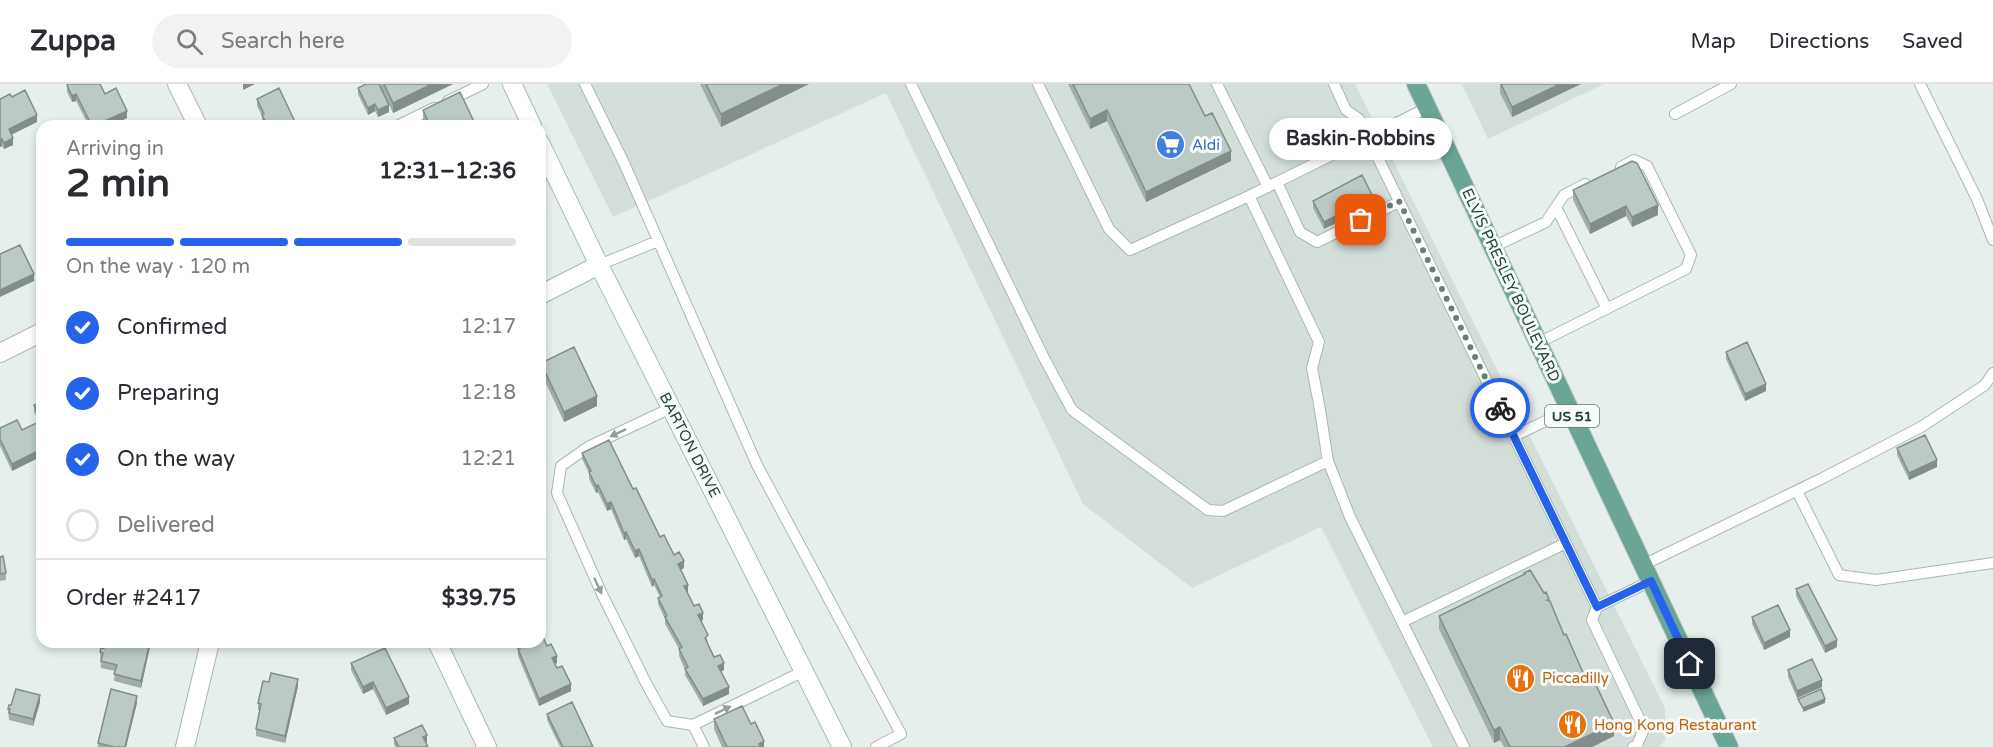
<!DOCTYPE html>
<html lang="en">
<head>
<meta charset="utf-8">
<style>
  :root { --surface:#fff; --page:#f2f2f3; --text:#2b2b33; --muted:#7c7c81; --line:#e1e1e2; --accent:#2563eb }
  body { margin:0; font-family:"Varela Round",sans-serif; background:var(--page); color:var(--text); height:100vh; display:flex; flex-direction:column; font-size:22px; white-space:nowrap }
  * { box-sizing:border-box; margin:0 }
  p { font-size:20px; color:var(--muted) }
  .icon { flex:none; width:33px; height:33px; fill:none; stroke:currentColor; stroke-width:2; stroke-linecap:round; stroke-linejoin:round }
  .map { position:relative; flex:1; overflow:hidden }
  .sheet { position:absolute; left:36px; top:36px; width:510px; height:528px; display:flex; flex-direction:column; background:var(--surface); border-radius:18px; box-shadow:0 3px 9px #0003 }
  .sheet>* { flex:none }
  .pin { position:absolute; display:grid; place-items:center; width:51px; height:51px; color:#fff; margin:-26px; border-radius:12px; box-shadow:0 3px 9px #0006 }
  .courier { position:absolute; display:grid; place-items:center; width:60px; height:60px; margin:-30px; border:4px solid #2563eb; border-radius:50%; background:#fff; color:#222; box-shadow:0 2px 8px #0007 }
  .bubble { position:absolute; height:42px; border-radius:21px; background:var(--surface); box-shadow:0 3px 9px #0003; font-size:20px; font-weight:800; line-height:42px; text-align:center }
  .overview em { font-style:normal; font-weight:800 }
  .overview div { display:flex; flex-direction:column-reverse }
  .overview { display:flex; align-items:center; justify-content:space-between; height:102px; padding:0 30px }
  h1 { font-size:39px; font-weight:800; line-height:45px }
  .bar { display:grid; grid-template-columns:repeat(4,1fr); gap:9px 6px; align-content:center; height:72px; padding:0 30px }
  .bar i { height:8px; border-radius:4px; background:var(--line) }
  .bar .active { background:var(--accent) }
  .bar p { grid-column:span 4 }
  .line { display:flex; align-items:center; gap:15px; padding:0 30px; border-top:2px solid var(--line) }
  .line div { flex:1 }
  ol { padding:0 30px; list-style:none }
  li { display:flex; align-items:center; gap:18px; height:66px }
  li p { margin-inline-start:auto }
  li .icon { padding:6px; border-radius:50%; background:var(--accent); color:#fff; stroke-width:4 }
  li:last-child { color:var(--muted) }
  li i { width:33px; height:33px; border:3px solid var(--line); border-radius:50% }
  header { display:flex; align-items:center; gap:36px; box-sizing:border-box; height:84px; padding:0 30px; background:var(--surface); border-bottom:2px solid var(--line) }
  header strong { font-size:28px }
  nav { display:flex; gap:33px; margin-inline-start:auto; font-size:21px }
  .search { width:420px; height:54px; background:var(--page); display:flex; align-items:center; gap:15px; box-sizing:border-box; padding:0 21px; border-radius:33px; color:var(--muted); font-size:22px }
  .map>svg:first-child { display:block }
  .built { fill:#d4dfda }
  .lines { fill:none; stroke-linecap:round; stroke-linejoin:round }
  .lane-casing { stroke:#a8b8b2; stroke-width:12 }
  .street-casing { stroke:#a8b8b2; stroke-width:20 }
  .primary-casing { stroke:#c2cac8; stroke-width:20 }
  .lane { stroke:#fff; stroke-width:10 }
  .street { stroke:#fff; stroke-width:18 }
  .primary { stroke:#6aa596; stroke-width:18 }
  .wall { fill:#a1aea9 }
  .shaded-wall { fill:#838d89 }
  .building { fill:#bbcac4; stroke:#838d89; stroke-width:1.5 }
  .oneway { fill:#92a09c }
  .done { stroke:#687f78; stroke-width:6; stroke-dasharray:0 10.8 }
  .route { stroke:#2563eb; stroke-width:8 }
  .labels { text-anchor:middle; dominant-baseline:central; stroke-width:6; stroke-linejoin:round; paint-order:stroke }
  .shield { fill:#f7fbf9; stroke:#637a73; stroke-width:1.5 }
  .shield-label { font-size:14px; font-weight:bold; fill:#24423a }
  .shop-label { font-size:15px; fill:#366cbe; stroke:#f7fbf9; text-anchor:start }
  .street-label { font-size:15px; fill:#24423a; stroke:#f7fbf9 }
  .food-label { font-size:15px; fill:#c56008; stroke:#f7fbf9; text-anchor:start }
</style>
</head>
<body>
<header>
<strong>Zuppa</strong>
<div class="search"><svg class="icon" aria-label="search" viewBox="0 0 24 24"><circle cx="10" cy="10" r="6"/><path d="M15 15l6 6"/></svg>Search here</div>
<nav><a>Map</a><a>Directions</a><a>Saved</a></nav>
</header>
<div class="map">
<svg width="1993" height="663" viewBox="0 0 1993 663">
  <rect width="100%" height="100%" fill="#e6efeb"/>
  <path class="built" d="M 547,0 L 1355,0 L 1665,624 L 1665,656 L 1660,663 L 1433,663 L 1321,443 L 1192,504 L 1083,420 L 886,9 L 613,133 Z
    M 1462,0 L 1604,0 L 1488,55 Z"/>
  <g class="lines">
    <defs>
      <path id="lane" d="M 585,0 L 624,79 L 757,381 L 901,650 L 876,663
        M 911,0 L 1043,272 L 1072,326 L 1208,426 L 1223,427 L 1328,377
        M 1038,0 L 1109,145 L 1130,166 L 1249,112
        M 1217,0 L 1268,103
        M 1334,0 L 1346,26 L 1359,35 L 1597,523
        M 1920,0 L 1977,115 L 1993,156
        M 448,17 L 483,0
        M 1427,24 L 1249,112 L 1319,258 L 1312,284 L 1319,320 L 1328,377 L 1350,433 L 1464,663
        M 1675,30 L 1731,0
        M 397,42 L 434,24
        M 1277,98 L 1300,148 L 1317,158 L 1399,118
        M 1556,123 L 1607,225
        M 1493,163 L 1546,138 L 1564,111 L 1585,100
        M 599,181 L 658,157
        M 1538,259 L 1686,185 L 1691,171 L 1647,82 L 1634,76 L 1621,83
        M 671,324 L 588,363 L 561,382 L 557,409 L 602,510 L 646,599 L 667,637 L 693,641
        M 1514,352 L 1569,326
        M 1797,407 L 1839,491 L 1876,496 L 1993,479
        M 1643,481 L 1821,395 L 1921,343 L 1985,301 L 1993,289
        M 1402,538 L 1566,459
        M 704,663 L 693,641 L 804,587
        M 1633,663 L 1637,661 L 1644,645 L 1592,536 L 1597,523 L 1651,497"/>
      <path id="street" d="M 177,0 L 198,42
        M 512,0 L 532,42
        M 540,59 L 599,181 L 842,663
        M 540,211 L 599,181
        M 0,269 L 42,248
        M 437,558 L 487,663
        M 185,663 L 210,558"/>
      <path id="primary" d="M 1416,0 L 1729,663"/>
    </defs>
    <use href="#lane" class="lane-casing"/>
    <use href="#street" class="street-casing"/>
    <use href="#primary" class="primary-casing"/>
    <use href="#lane" class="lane"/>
    <use href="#street" class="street"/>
    <use href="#primary" class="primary"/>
  </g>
  <path class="wall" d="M 379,0 L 453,0 L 393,29 Z
    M 700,0 L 809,0 L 721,43 Z
    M 1068,0 L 1189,0 L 1205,32 L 1231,77 L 1146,118 L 1107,37 L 1090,45 Z
    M 1500,0 L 1581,0 L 1512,33 L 1500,9 Z
    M 67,1 L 105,10 L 127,34 L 110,42 L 89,42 L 76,17 L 72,18 L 67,8 Z
    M 358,4 L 389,28 L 378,33 L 375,27 L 368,31 L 358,10 Z
    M 12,13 L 37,38 L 11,50 L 13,61 L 4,65 L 2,62 L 0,63 L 0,15 Z
    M 257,15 L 297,42 L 264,42 L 262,38 L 262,32 L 257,22 Z
    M 423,26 L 476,42 L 424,42 L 423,39 Z
    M 1573,106 L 1658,131 L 1632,143 L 1626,132 L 1590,150 L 1573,116 Z
    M 1313,117 L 1373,120 L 1324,145 L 1313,124 Z
    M 42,157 L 42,174 L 38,166 L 38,159 Z
    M 1726,268 L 1766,307 L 1745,317 L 1726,275 Z
    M 541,279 L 597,322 L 564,338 L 541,289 Z
    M 42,317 L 42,372 L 12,387 L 0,362 L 0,344 L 22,346 L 39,338 L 34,328 L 34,321 Z
    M 1897,364 L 1937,383 L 1909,396 L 1897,371 Z
    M 582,369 L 633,405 L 660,453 L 684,484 L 681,486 L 688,508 L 687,508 L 694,522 L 703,536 L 701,537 L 708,558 L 707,559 L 714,573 L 724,586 L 721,588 L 729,610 L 703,622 L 685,591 L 685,586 L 679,572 L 679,565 L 665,540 L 665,535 L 658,520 L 658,514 L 660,513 L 654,501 L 652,503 L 639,472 L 635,474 L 626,455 L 624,456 L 611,425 L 607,427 L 598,408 L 596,409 L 589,395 L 589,389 L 582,375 Z
    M 0,473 L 6,489 L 6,496 L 0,497 Z
    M 1524,489 L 1549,516 L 1564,551 L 1614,652 L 1592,663 L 1504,663 L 1500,656 L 1494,659 L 1439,545 L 1439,532 L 1524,491 Z
    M 1796,505 L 1837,563 L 1825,569 L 1796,512 Z
    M 1752,533 L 1790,553 L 1764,566 L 1752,540 Z
    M 124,558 L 151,558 L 141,604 L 114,597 L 115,587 L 101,584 L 100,568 L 104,564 L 123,561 Z
    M 547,562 L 557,579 L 555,580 L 571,607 L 539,622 L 518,572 L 518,565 Z
    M 351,579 L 409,620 L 386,631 L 373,605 L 363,610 L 351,586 Z
    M 1788,586 L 1822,603 L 1797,614 L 1788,593 Z
    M 269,598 L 298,602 L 285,659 L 256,652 L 256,645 L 260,626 L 258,626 L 258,619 Z
    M 40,618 L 33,642 L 9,636 L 8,625 L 11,621 Z
    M 137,619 L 126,663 L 98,663 L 98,659 Z
    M 547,630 L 593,663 L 560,663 L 547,636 Z
    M 714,635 L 751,640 L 764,663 L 722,663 L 714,645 Z
    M 394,654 L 427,658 L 426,659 L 428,663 L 396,663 L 394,661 Z"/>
  <path class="shaded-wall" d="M 243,0 L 255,0 L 243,6 Z
    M 432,0 L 453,0 L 393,29 L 393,19 Z
    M 783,0 L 809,0 L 721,43 L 721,30 Z
    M 1560,0 L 1581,0 L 1512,33 L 1512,23 Z
    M 76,10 L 76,17 L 72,18 L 72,12 Z
    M 375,20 L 375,27 L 368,31 L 368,24 Z
    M 389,21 L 389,28 L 378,33 L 378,26 Z
    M 1107,26 L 1107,37 L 1090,45 L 1090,35 Z
    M 127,27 L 127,34 L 110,42 L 94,42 Z
    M 37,31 L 37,38 L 9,52 L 9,45 Z
    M 13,54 L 13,61 L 4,65 L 4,59 Z
    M 2,55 L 2,62 L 0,63 L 0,56 Z
    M 1231,67 L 1231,77 L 1146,118 L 1146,108 Z
    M 1373,113 L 1373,120 L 1324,145 L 1324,138 Z
    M 1658,121 L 1658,131 L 1632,143 L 1632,133 Z
    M 1626,122 L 1626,132 L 1590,150 L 1590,140 Z
    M 34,190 L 34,197 L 0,213 L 0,206 Z
    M 1766,300 L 1766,307 L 1745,317 L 1745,310 Z
    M 597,312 L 597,322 L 564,338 L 564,328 Z
    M 42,365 L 42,372 L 12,387 L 12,380 Z
    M 1937,376 L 1937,383 L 1909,396 L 1909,389 Z
    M 598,401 L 598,408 L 596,409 L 596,402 Z
    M 611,418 L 611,425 L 607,427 L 607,420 Z
    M 626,448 L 626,455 L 624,456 L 624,449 Z
    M 639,465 L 639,472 L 635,474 L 635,467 Z
    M 684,477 L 684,484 L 678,487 L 678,480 Z
    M 654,495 L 654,501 L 652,503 L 652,496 Z
    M 688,501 L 688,508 L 684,509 L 684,502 Z
    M 703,529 L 703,536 L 698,538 L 698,531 Z
    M 540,530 L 542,530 L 542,536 L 540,537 Z
    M 1790,546 L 1790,553 L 1764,566 L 1764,559 Z
    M 1837,556 L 1837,563 L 1825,569 L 1825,562 Z
    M 150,558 L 151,558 L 141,604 L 141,597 Z
    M 557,572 L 557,579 L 552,581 L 552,574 Z
    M 724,579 L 724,586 L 718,589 L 718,582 Z
    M 298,595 L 298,602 L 285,659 L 285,652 Z
    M 1822,596 L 1822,603 L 1797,614 L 1797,607 Z
    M 373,598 L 373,605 L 363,610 L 363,603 Z
    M 571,600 L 571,607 L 539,622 L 539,615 Z
    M 729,603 L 729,610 L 703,622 L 703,615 Z
    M 40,611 L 40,618 L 33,642 L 33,635 Z
    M 137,612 L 137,619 L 126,663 L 125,663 Z
    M 409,613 L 409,620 L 386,631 L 386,624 Z
    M 1825,615 L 1825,619 L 1803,628 L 1803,624 Z
    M 1614,639 L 1614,652 L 1592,663 L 1565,663 Z
    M 1500,643 L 1500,656 L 1494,659 L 1494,646 Z
    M 427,651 L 427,658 L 423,660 L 423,653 Z
    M 764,657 L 764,663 L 759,663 L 759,660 Z"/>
  <path class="building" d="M 69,0 L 100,0 L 105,10 L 116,4 L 127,27 L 94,42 L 92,42 L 76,10 L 72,12 L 67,1 Z
    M 366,0 L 379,0 L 389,21 L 378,26 L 375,20 L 368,24 L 358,4 Z
    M 384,0 L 432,0 L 393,19 Z
    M 706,0 L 783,0 L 721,30 Z
    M 1073,0 L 1189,0 L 1205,32 L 1212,29 L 1231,67 L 1146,108 L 1107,26 L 1090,35 Z
    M 1501,0 L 1560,0 L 1512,23 Z
    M 279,4 L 297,42 L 268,42 L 262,31 L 264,30 L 257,15 Z
    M 25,6 L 37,31 L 9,45 L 13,54 L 4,59 L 2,55 L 0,56 L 0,15 L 10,10 L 12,13 Z
    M 460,8 L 476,42 L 430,42 L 423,26 Z
    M 1632,77 L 1637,79 L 1658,121 L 1632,133 L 1626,122 L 1590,140 L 1573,106 Z
    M 1362,91 L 1373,113 L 1324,138 L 1313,117 Z
    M 42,157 L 42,167 L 38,159 Z
    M 20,161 L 34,190 L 0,206 L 0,170 Z
    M 1747,258 L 1766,300 L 1745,310 L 1726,268 Z
    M 574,263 L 597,312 L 564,328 L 541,279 Z
    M 42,317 L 42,365 L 12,380 L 0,355 L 0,344 L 17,336 L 22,346 L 41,337 L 34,321 Z
    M 1925,351 L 1937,376 L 1909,389 L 1897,364 Z
    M 609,356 L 633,405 L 636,404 L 660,453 L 664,451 L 674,471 L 679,468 L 684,477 L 678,480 L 688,501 L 684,502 L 694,522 L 699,520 L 703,529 L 698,531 L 708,551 L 705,554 L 714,573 L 720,571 L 724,579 L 718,582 L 729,603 L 703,615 L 685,585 L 688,583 L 679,565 L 682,563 L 665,533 L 667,532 L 658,514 L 662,512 L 654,495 L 652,496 L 639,465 L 635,467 L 626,448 L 624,449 L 611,418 L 607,420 L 598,401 L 596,402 L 589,388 L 591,387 L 582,369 Z
    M 3,472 L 6,489 L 0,490 L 0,473 Z
    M 1530,486 L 1544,509 L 1546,508 L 1549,515 L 1547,516 L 1550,517 L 1564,551 L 1566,550 L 1588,600 L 1594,597 L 1614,639 L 1565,663 L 1510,663 L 1500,643 L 1494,646 L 1439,532 L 1525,490 L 1524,489 Z
    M 1808,500 L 1837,556 L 1825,562 L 1796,505 Z
    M 1778,521 L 1790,546 L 1764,559 L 1752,533 Z
    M 543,553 L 547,562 L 551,560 L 557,572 L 552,574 L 557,584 L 562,582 L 571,600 L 539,615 L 518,565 L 532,558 L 540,558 L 540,554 Z
    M 106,558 L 110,558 L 123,561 L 124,558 L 150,558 L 141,597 L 114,590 L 117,581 L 101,577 L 103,569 L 100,568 L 101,563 L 104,564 Z
    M 385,564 L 409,613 L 386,624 L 373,598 L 363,603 L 351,579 Z
    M 1812,575 L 1822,596 L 1797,607 L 1788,586 Z
    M 271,589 L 298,595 L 285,652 L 256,645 L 261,620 L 258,619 L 263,597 L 269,598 Z
    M 16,605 L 40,611 L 33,635 L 9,629 L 10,625 L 8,625 L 9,621 L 11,621 Z
    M 111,605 L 137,612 L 125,663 L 114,663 L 98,659 Z
    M 1821,605 L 1825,615 L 1803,624 L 1798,615 Z
    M 572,618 L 593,663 L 563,663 L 547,630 Z
    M 742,622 L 751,640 L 755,638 L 764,657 L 759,660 L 761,663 L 727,663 L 714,635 Z
    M 422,641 L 427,651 L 423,653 L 428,663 L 399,663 L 394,654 Z"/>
  <defs><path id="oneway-solid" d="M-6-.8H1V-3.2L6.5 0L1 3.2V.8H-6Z" transform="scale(1.5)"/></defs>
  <g class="oneway">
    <use href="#oneway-solid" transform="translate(618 349) rotate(155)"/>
    <use href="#oneway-solid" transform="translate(598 502) rotate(65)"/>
    <use href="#oneway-solid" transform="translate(723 626) rotate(-26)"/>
  </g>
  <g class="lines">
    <path class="done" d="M 1361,136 L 1399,117 L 1500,324"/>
    <path class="route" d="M 1500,324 L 1597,523 L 1651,497 L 1690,580"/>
  </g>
  <defs>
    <symbol id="supermarket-disc" viewBox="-11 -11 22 22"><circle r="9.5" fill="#3f7fe0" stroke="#f7fbf9"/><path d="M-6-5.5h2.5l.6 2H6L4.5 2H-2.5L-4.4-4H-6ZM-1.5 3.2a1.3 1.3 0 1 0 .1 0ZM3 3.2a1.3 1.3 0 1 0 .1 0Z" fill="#fff"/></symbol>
    <symbol id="restaurant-disc" viewBox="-11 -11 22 22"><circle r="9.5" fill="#e8710a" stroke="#f7fbf9"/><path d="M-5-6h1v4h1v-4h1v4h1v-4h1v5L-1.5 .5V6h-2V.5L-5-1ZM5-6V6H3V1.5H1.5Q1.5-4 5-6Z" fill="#fff"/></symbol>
  </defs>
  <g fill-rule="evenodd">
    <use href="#supermarket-disc" x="1154" y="44" width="33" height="33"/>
    <use href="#restaurant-disc" x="1504" y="578" width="33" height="33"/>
    <use href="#restaurant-disc" x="1556" y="624" width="33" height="33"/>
  </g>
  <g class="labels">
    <rect class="shield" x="1545" y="321" width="54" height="22" rx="4.5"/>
    <g class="shield-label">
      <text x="1572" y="332">US 51</text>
    </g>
    <g class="shop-label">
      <text x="1192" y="61">Aldi</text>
    </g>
    <g class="street-label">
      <text transform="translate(1511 201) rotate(65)">ELVIS PRESLEY BOULEVARD</text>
      <text transform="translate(690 361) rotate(63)">BARTON DRIVE</text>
    </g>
    <g class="food-label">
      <text x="1542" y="594">Piccadilly</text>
      <text x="1594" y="641">Hong Kong Restaurant</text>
    </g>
  </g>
</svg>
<div class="pin" style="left:1361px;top:136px;background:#ea580c"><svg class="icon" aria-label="bag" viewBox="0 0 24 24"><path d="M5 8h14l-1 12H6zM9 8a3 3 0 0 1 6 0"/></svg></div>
<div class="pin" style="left:1690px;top:580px;background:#1f2937"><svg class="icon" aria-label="home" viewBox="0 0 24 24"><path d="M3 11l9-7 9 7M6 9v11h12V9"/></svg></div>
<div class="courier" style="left:1500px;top:324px"><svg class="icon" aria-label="bike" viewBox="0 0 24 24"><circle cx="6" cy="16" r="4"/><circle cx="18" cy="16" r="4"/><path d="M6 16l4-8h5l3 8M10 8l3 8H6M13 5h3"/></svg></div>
<div class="bubble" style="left:1269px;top:34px;width:183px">Baskin-Robbins</div>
<section class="sheet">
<div class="overview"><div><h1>2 min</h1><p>Arriving in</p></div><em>12:31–12:36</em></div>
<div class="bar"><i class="active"></i><i class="active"></i><i class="active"></i><i></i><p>On the way · 120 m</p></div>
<ol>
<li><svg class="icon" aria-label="check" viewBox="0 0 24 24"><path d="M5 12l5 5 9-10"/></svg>Confirmed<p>12:17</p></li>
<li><svg class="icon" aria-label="check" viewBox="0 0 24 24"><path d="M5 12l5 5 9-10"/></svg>Preparing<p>12:18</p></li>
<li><svg class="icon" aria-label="check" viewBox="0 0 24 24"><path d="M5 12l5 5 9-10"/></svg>On the way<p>12:21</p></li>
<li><i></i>Delivered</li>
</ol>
<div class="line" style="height:78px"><div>Order #2417</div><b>$39.75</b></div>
</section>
</div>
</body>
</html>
